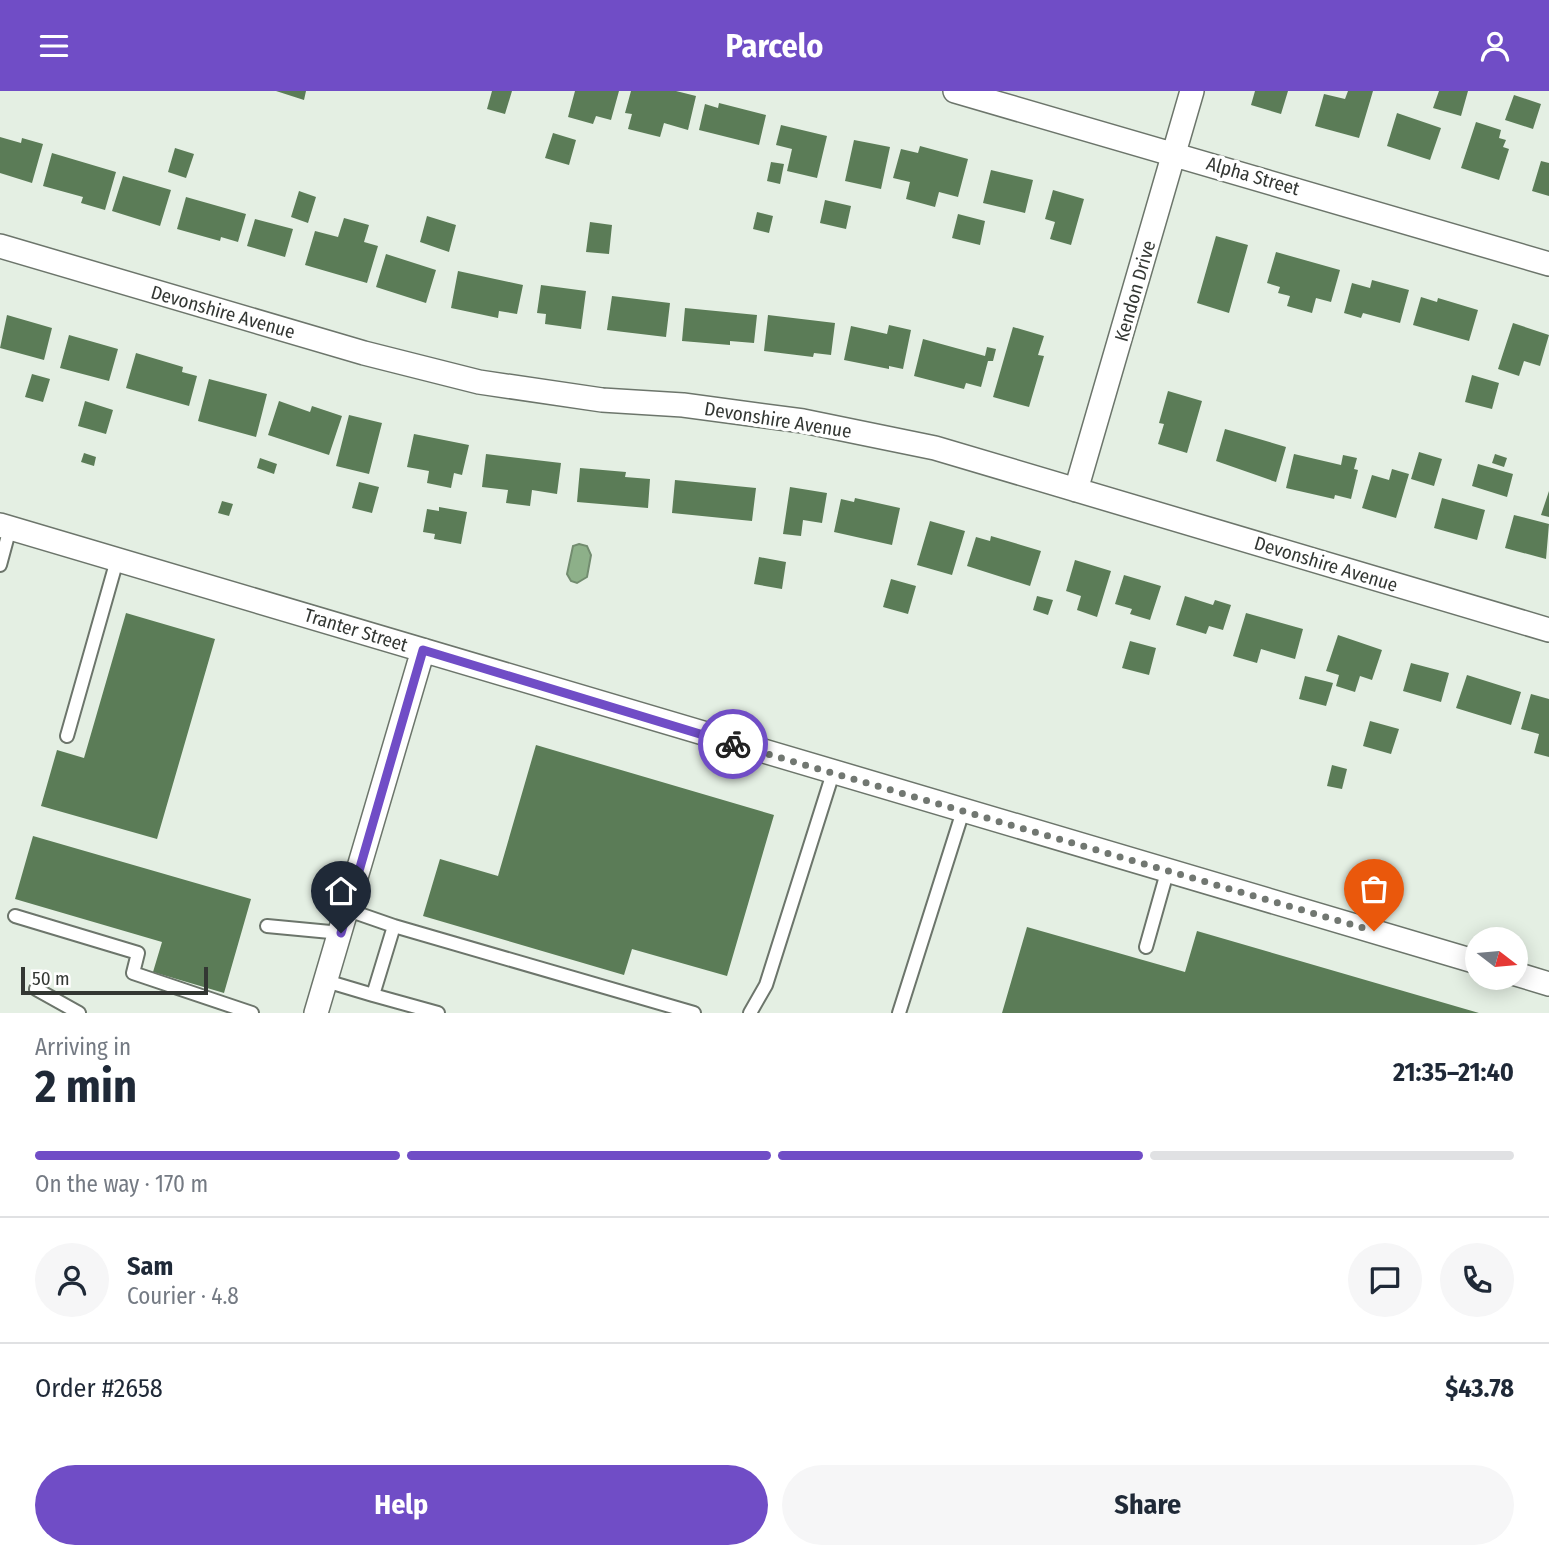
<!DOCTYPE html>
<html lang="en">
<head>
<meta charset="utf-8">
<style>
  :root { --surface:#fff; --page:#f6f6f7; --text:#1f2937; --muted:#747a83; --line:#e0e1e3; --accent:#704dc6 }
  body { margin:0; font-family:"Fira Sans Condensed",sans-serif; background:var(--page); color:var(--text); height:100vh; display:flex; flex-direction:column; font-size:26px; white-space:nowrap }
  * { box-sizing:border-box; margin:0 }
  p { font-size:23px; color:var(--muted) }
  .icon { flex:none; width:38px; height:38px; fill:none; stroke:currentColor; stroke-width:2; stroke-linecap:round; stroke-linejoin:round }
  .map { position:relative; height:922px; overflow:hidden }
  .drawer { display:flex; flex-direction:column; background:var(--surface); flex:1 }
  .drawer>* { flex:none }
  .needle { width:46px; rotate:106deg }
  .fabs { position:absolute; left:1465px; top:836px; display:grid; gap:14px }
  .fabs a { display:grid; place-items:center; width:63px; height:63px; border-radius:50%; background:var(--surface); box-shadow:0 4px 18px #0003; font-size:35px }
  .scale { position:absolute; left:21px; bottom:18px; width:187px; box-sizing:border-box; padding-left:7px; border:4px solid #333733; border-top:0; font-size:19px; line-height:24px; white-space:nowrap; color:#333733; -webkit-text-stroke:5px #fff; paint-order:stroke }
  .pin { position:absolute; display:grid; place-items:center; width:60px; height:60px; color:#fff; margin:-72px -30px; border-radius:50% 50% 50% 0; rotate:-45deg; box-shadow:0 0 7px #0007 }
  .pin .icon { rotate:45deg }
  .courier { position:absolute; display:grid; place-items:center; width:70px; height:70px; margin:-35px; border:5px solid #704dc6; border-radius:50%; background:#fff; color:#222; box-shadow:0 2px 9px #0007 }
  .summary em { font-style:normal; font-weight:700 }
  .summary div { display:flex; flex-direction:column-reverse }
  .summary { display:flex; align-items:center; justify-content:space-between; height:119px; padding:0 35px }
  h1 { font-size:46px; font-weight:700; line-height:52px }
  .bar { display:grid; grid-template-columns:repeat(4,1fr); gap:10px 7px; align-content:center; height:84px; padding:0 35px }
  .bar i { height:9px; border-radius:5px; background:var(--line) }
  .bar .on { background:var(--accent) }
  .bar p { grid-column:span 4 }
  .line { display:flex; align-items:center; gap:18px; padding:0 35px; border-top:2px solid var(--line) }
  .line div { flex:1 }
  .round { display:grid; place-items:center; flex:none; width:74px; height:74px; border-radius:37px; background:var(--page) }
  .cta { display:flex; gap:14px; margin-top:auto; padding:14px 35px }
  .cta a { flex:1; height:80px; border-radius:42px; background:var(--accent); color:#fff; font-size:28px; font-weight:700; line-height:80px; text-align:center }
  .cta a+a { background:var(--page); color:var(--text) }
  header { display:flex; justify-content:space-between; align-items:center; height:91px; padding:0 35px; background:var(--accent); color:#fff; font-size:32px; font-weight:700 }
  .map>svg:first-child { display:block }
  .water { fill:#8db089; stroke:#728c6f; stroke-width:2 }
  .building { fill:#5b7c57 }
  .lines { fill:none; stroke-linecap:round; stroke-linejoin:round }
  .lane-casing { stroke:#6c756b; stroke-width:16 }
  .street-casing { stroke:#6c756b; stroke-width:26 }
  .lane { stroke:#fff; stroke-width:12 }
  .street { stroke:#fff; stroke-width:23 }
  .done { stroke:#717771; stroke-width:7; stroke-dasharray:0 12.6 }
  .route { stroke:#704dc6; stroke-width:9 }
  .labels { text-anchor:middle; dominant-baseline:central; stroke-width:7; stroke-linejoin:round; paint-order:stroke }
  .street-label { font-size:19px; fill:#333733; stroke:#fff }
</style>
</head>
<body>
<header><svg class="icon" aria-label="menu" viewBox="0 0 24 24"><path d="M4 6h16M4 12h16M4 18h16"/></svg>Parcelo<svg class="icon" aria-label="person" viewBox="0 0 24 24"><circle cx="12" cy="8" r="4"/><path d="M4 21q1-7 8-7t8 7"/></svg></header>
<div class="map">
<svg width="1549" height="922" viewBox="0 0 1549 922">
  <rect width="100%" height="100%" fill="#e4efe3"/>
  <path class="water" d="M 579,453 L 587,455 L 591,464 L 587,486 L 577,492 L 571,490 L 567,483 L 573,455 Z"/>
  <path class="building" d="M 276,0 L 306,0 L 304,9 Z
    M 492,0 L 512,0 L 505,23 L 487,18 Z
    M 575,0 L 619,0 L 611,29 L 596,25 L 593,33 L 568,26 Z
    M 631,0 L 676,0 L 696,5 L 688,39 L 664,32 L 660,46 L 628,38 L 632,23 L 625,22 Z
    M 1255,0 L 1288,0 L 1281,23 L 1251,14 Z
    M 1348,0 L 1373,0 L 1359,47 L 1315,35 L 1324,3 L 1345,8 Z
    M 1439,0 L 1468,0 L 1461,25 L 1433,17 Z
    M 1514,4 L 1541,13 L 1533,38 L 1505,29 Z
    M 719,12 L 766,24 L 759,54 L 699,39 L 705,13 L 718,17 Z
    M 1397,22 L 1441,37 L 1430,69 L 1387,55 Z
    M 1476,31 L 1501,39 L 1499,47 L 1506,49 L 1503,56 L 1509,58 L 1499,89 L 1461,77 Z
    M 781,34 L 827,45 L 817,87 L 787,80 L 792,58 L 776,54 Z
    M 553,42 L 576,49 L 569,74 L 545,67 Z
    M 0,46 L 21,52 L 22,47 L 43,53 L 32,92 L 0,82 Z
    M 854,49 L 890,56 L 881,98 L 845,90 Z
    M 920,55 L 968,68 L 958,106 L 939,101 L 935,116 L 906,108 L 910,91 L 893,87 L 901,58 L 918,62 Z
    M 175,57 L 194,63 L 186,87 L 168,81 Z
    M 52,62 L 116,81 L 105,119 L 81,112 L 83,106 L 43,95 Z
    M 1541,70 L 1549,72 L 1549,105 L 1532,100 Z
    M 771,71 L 784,73 L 780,93 L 767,90 Z
    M 991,79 L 1033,89 L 1025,122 L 983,112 Z
    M 123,85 L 171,99 L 160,135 L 112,120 Z
    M 1053,99 L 1084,108 L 1071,154 L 1050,148 L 1055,131 L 1045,128 Z
    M 299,100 L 316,106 L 308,132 L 291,126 Z
    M 186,106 L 246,123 L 238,151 L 221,146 L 220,150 L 177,138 Z
    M 825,109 L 851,115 L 846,138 L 820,132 Z
    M 757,121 L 773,125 L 769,142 L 753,138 Z
    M 958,123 L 985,130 L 980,154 L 952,147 Z
    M 427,125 L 456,134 L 449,161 L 420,151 Z
    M 344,127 L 369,134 L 364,151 L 378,155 L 367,192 L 305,174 L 315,140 L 338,146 Z
    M 255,128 L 293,138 L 285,166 L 247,155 Z
    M 590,131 L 612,134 L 609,163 L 586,161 Z
    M 1216,145 L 1248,154 L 1229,222 L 1197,212 Z
    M 1276,161 L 1340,179 L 1331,211 L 1316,207 L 1312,222 L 1287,215 L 1290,205 L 1278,202 L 1280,196 L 1267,192 Z
    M 386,163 L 436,179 L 426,212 L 376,196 Z
    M 458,180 L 523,194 L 517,223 L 499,220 L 498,227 L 451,217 Z
    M 1372,189 L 1409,199 L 1400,232 L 1363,222 L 1361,227 L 1344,222 L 1352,192 L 1370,197 Z
    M 541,194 L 586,200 L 581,238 L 545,233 L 546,223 L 537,222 Z
    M 612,205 L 670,212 L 666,246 L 607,239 Z
    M 1421,206 L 1437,211 L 1438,207 L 1478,219 L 1469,250 L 1413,234 Z
    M 685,217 L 757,224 L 754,252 L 730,250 L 730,254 L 682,250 Z
    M 7,224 L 52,237 L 44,269 L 0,257 Z
    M 768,224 L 835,232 L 831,264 L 814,262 L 813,266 L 764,260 Z
    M 1513,232 L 1549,244 L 1540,275 L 1524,270 L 1519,285 L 1498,278 Z
    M 889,234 L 911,239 L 903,278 L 889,275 L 889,278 L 844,269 L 851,235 L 887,243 Z
    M 1013,236 L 1044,245 L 1038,264 L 1044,265 L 1029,316 L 993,306 Z
    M 69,244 L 118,258 L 109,290 L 60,277 Z
    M 923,248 L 985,265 L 987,256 L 996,258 L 993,270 L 988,270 L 981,296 L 966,292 L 964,298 L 914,285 Z
    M 136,262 L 183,276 L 182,281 L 197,285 L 189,315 L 126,297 Z
    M 32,283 L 50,288 L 43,311 L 25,306 Z
    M 1472,284 L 1499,292 L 1492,318 L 1465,311 Z
    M 209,288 L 267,303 L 256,346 L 198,330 Z
    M 1168,300 L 1202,310 L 1187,362 L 1158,353 L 1164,333 L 1159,332 Z
    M 85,310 L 113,319 L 106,343 L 78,335 Z
    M 279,310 L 310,321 L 312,315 L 342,325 L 329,364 L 268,344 Z
    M 349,324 L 382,332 L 369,383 L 336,375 Z
    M 1225,338 L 1286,356 L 1276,391 L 1216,370 Z
    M 414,343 L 469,354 L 462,384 L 454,382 L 451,397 L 427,392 L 429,380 L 407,376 Z
    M 1419,361 L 1442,368 L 1434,395 L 1411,388 Z
    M 84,362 L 96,366 L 94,375 L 81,371 Z
    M 486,363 L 561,372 L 557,403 L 532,399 L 530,415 L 506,412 L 508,399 L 482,396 Z
    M 1294,363 L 1341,374 L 1343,364 L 1357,367 L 1354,378 L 1358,379 L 1351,408 L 1335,404 L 1334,408 L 1286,397 Z
    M 1495,363 L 1507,367 L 1504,376 L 1492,372 Z
    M 260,367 L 277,373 L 274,383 L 257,377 Z
    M 1478,373 L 1513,383 L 1507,406 L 1472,395 Z
    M 580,377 L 626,381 L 625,386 L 650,388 L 648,417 L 577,411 Z
    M 1392,378 L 1409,383 L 1396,427 L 1362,417 L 1372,384 L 1389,389 Z
    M 675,389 L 756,397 L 752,430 L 672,422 Z
    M 359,391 L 379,396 L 372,422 L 352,417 Z
    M 790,396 L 827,402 L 822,432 L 803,429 L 801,445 L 783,443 Z
    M 1549,400 L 1549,426 L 1541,424 Z
    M 855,407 L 900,417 L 892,454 L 834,441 L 841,408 L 854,411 Z
    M 1442,407 L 1485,419 L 1477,449 L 1434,437 Z
    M 222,410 L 233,413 L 229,425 L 218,422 Z
    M 439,416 L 467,421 L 461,453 L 434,448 L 435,443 L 423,441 L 427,418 L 439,420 Z
    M 1514,424 L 1549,433 L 1546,468 L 1505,457 Z
    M 930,430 L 965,440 L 952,484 L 917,474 Z
    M 991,445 L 1041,460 L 1030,495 L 967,475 L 976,446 L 990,450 Z
    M 759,466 L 786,471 L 782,498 L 754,493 Z
    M 1075,469 L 1111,480 L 1097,526 L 1077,519 L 1081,505 L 1066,500 Z
    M 1124,484 L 1161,495 L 1150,529 L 1130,523 L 1132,518 L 1115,513 Z
    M 891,488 L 916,495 L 908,523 L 883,516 Z
    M 1037,505 L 1053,509 L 1048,524 L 1033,519 Z
    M 1185,505 L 1213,514 L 1215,509 L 1231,514 L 1223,539 L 1209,535 L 1206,543 L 1176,534 Z
    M 126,522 L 215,548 L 157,748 L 41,715 L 57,659 L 84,667 Z
    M 1246,522 L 1303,538 L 1295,568 L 1261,558 L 1257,572 L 1233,565 Z
    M 1338,544 L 1382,559 L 1372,589 L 1360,585 L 1355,601 L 1336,595 L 1339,584 L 1326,580 Z
    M 1130,550 L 1156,557 L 1149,584 L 1122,577 Z
    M 1411,572 L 1449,582 L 1441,611 L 1403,600 Z
    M 1467,584 L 1521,601 L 1511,634 L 1456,617 Z
    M 1305,585 L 1333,592 L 1326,615 L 1299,608 Z
    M 1531,603 L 1549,608 L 1549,666 L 1534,662 L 1539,643 L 1521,638 Z
    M 1370,630 L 1399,638 L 1391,663 L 1363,655 Z
    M 536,654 L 774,724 L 727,885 L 632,858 L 624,884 L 423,825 L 440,768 L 498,785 Z
    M 1332,674 L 1347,678 L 1342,698 L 1327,695 Z
    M 33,745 L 251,808 L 224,902 L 153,881 L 162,851 L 15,808 Z
    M 1027,836 L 1185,881 L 1197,840 L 1479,922 L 1002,922 Z"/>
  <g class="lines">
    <defs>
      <path id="lane" d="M 0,474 L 10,437
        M 67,645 L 117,469
        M 15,825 L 138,862 L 133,882 L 252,922
        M 267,835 L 341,842
        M 394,835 L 694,922
        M 1146,856 L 1168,778
        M 326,890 L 373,904 L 394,835 L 348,819
        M 36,898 L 79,922
        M 373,904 L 438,922
        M 750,922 L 766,894 L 833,682
        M 899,922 L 963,720"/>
      <path id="street" d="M 955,0 L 1549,173
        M 0,155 L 364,262 L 479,291 L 602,309 L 683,314 L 803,330 L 935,357 L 1549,539
        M 1076,399 L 1192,0
        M 0,434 L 1477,871
        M 1516,883 L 1549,893
        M 316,922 L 423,559"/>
    </defs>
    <use href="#lane" class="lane-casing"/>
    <use href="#street" class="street-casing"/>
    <use href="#lane" class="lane"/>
    <use href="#street" class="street"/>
  </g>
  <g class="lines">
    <path class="done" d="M 733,653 L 1374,840"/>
    <path class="route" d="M 341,842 L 423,559 L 733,653"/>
  </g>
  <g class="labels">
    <g class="street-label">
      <text transform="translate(1253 85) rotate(16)">Alpha Street</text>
      <text transform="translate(1135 200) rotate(-74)">Kendon Drive</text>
      <text transform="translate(223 221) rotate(16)">Devonshire Avenue</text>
      <text transform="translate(778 329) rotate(9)">Devonshire Avenue</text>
      <text transform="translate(1326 473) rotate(17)">Devonshire Avenue</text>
      <text transform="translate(356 539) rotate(17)">Tranter Street</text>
    </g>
  </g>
</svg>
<div class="fabs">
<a><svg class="needle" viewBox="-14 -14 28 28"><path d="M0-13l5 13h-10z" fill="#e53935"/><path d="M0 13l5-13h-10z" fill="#747a83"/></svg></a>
</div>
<div class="scale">50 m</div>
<div class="pin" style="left:1374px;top:840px;background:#ea580c"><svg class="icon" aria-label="bag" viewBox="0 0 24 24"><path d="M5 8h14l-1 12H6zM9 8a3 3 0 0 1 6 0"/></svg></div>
<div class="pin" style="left:341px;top:842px;background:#1f2937"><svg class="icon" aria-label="home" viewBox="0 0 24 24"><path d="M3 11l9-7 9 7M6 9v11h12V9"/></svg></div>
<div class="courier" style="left:733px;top:653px"><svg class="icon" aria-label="bike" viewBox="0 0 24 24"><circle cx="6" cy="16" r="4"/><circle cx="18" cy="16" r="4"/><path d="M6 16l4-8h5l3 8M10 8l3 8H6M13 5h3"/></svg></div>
</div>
<section class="drawer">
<div class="summary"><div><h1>2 min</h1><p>Arriving in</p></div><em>21:35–21:40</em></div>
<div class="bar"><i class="on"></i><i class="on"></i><i class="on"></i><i></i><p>On the way · 170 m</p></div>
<div class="line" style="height:126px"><a class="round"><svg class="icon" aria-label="person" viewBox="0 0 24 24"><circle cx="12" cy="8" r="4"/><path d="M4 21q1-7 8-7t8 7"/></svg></a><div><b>Sam</b><p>Courier · 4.8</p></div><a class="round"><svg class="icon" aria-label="chat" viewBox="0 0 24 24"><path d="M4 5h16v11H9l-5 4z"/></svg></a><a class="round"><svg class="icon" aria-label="phone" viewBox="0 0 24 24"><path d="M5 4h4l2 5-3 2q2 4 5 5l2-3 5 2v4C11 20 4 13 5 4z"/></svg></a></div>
<div class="line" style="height:91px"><div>Order #2658</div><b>$43.78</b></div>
<div class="cta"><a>Help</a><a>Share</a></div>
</section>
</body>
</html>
